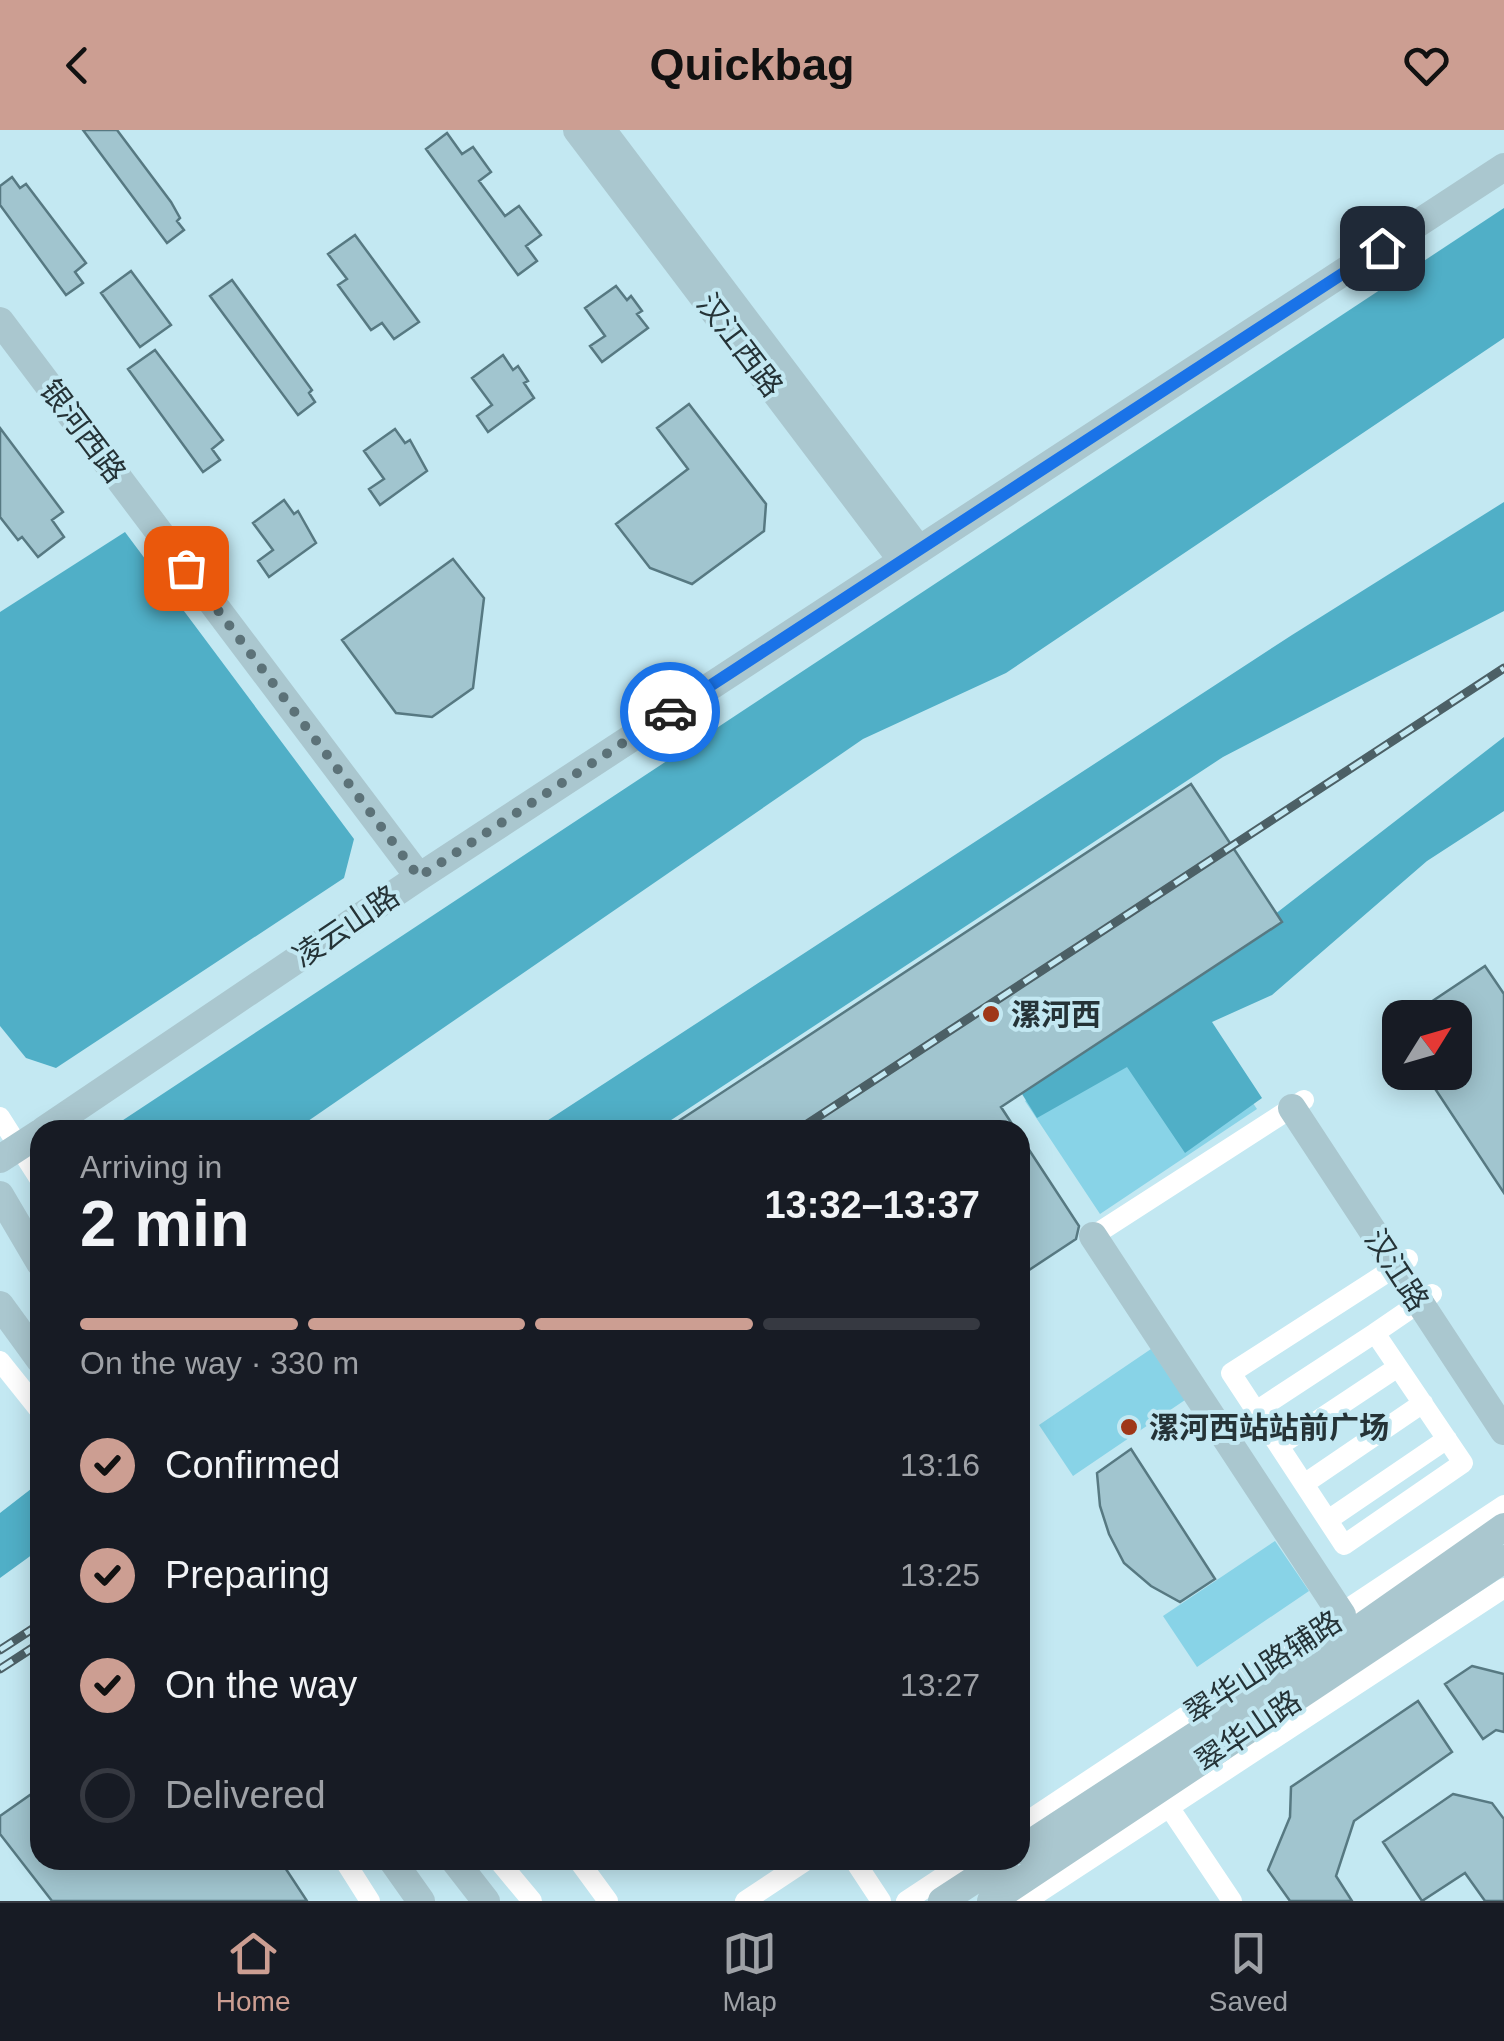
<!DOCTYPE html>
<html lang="en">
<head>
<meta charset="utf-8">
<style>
  :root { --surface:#171b24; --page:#20242c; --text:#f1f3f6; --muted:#9ea1a6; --line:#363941; --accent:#cc9e92 }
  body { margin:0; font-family:Arial,"Noto Sans SC",sans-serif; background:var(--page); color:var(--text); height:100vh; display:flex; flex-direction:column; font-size:38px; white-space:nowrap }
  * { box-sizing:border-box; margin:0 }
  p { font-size:32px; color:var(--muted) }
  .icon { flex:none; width:55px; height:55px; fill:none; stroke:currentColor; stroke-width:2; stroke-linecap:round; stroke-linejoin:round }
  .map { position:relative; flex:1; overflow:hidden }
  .drawer { position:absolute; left:30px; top:990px; width:1000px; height:750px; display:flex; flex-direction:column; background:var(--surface); border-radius:30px; box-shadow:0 5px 25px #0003 }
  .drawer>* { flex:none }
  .needle { width:65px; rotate:53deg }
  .tools { position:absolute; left:1382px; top:870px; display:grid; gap:20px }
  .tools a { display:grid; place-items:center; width:90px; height:90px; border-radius:20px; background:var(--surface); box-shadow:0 5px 25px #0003; font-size:50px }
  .pin { position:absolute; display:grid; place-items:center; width:85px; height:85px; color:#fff; margin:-42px; border-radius:20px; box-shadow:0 5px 15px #0006 }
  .courier { position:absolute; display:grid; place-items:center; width:100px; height:100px; margin:-50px; border:8px solid #1a73e8; border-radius:50%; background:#fff; color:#222; box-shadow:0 2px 12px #0007 }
  .headline em { font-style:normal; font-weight:800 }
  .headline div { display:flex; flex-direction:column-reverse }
  .headline { display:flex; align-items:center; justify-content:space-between; height:170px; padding:0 50px }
  h1 { font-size:65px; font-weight:800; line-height:75px }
  .bar { display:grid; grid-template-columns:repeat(4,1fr); gap:15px 10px; align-content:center; height:120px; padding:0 50px }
  .bar i { height:12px; border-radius:8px; background:var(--line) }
  .bar .on { background:var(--accent) }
  .bar p { grid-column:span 4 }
  ol { padding:0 50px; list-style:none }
  li { display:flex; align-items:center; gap:30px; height:110px }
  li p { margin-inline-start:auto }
  li .icon { padding:10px; border-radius:50%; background:var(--accent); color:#111; stroke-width:4 }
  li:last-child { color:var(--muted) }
  li i { width:55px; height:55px; border:5px solid var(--line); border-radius:50% }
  header { display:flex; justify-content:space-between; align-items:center; height:130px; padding:0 50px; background:var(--accent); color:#111; font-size:45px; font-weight:800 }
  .tab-bar { display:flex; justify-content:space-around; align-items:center; height:140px; border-top:2px solid var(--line); background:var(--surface); font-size:28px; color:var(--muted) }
  .tab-bar a { display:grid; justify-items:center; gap:5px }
  .tab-bar .on { color:var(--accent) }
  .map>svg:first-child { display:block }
  .green { fill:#88d3e7 }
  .forest { fill:#50afc7 }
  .building { fill:#a1c5cf; stroke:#577982; stroke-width:2.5 }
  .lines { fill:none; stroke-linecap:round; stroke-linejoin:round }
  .street { stroke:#fff; stroke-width:20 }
  .secondary { stroke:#aac7cf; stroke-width:28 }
  .rail-casing { stroke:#4c6066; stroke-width:9 }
  .rail { stroke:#c3e8f2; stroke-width:5; stroke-dasharray:15; stroke-linecap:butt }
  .done { stroke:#5c7278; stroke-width:10; stroke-dasharray:0 18 }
  .route { stroke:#1a73e8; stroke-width:12 }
  .poi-dot { fill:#9f3718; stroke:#c3e8f2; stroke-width:4 }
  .labels { text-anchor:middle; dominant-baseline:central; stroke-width:8; stroke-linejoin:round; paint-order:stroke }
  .street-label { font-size:30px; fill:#253337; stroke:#c3e8f2 }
  .poi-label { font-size:30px; font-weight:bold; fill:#253337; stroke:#c3e8f2; text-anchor:start }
</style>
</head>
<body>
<header><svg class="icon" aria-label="back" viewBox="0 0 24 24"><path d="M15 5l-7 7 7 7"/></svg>Quickbag<svg class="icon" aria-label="heart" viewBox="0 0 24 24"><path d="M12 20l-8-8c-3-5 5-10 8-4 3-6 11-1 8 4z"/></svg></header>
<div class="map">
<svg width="1504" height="1771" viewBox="0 0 1504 1771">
  <rect width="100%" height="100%" fill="#c3e8f2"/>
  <path class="green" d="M 1182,867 L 1257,979 L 1100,1084 L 1025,971 Z
    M 1151,1219 L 1185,1270 L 1073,1346 L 1039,1295 Z
    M 1275,1411 L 1309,1461 L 1197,1537 L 1163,1486 Z"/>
  <path class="forest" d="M 1504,78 L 1504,208 L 1006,543 L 863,609 L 295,1000 L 108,1000 Z
    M 1504,372 L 1504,481 L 1223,627 L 656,1000 L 533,1000 L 1292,505 Z
    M 125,402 L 354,709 L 344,748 L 56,938 L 26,928 L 0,896 L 0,482 Z
    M 1504,607 L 1504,681 L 1427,731 L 1272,865 L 1212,892 L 1262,968 L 1185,1023 L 1127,937 L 1037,988 L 1017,956 L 1217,829 Z
    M 40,1352 L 40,1419 L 0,1448 L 0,1383 Z"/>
  <path class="building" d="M 83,0 L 117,0 L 171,72 L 180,88 L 177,91 L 184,100 L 167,113 Z
    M 447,3 L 462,24 L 473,17 L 491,42 L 479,51 L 505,86 L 519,76 L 541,105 L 526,116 L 537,131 L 518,145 L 426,19 Z
    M 12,47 L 20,58 L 26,54 L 86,133 L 75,142 L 83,153 L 66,165 L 0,75 L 0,56 Z
    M 355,105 L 419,192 L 394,209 L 382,193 L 371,200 L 338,155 L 347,149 L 328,124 Z
    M 131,141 L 171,195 L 140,217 L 101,163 Z
    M 232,150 L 312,260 L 309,263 L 315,272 L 298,285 L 210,166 Z
    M 616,156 L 627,170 L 631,166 L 642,181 L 637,184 L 648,198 L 602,232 L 590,216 L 605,206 L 585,178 Z
    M 155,220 L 223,310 L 212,319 L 220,330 L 203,342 L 128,239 Z
    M 503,225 L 513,240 L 518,236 L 528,251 L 524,253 L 534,268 L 488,302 L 477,286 L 492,275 L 472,248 Z
    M 689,274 L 766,374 L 764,401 L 692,454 L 650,438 L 616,394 L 688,339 L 657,298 Z
    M 0,298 L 63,382 L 52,390 L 64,407 L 38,427 L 22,407 L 18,410 L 0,387 Z
    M 395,299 L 405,313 L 410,310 L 427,341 L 380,375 L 369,359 L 384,349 L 364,321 Z
    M 284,370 L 294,384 L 298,381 L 316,413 L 269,447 L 258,431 L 273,420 L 253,393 Z
    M 453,429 L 484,468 L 473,558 L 432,587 L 396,583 L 342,510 Z
    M 1191,654 L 1282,792 L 1001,977 L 1016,1000 L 665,1000 Z
    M 1485,836 L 1504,864 L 1504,1063 L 1424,942 L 1455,942 L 1455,888 L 1407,888 Z
    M 1020,1006 L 1079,1096 L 1076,1109 L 1020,1146 Z
    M 1131,1319 L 1215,1449 L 1180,1472 L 1151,1456 L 1124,1433 L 1109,1404 L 1100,1376 L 1097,1343 Z
    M 1472,1536 L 1504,1544 L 1504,1602 L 1496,1600 L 1483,1609 L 1445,1554 Z
    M 1418,1571 L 1452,1622 L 1354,1691 L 1336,1746 L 1352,1771 L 1290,1771 L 1268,1740 L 1290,1687 L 1291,1657 Z
    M 40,1658 L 40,1730 L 280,1730 L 307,1771 L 52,1771 L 0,1704 L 0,1686 Z
    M 1453,1664 L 1492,1673 L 1504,1689 L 1504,1771 L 1485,1771 L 1465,1743 L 1422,1771 L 1383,1712 Z"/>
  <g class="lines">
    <path class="street" d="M 0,987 L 40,1050
      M 1093,1106 L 1304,970
      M 1408,1129 L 1231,1243 L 1344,1415 L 1463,1333 L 1375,1203 L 1432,1164
      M 0,1231 L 40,1281
      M 1256,1281 L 1375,1203
      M 1279,1316 L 1398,1237
      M 1304,1354 L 1423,1273
      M 1328,1390 L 1447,1309
      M 1161,1665 L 1232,1771
      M 1020,1696 L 1504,1375
      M 344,1730 L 370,1771
      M 498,1730 L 532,1771
      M 578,1730 L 608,1771
      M 854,1730 L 881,1771
      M 745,1771 L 807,1730
      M 906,1771 L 968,1730
      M 1026,1771 L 1504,1458"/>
    <path class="secondary" d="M 577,0 L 902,430
      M 602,0 L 919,420
      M 0,191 L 419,747
      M 1292,978 L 1504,1301
      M 44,1000 L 419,747 L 1504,37
      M 0,1029 L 40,1003
      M 0,1065 L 40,1133
      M 1093,1106 L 1342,1485
      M 0,1175 L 40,1230
      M 1020,1720 L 1353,1503 L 1504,1397
      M 392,1730 L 421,1771
      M 454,1730 L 486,1771
      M 942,1771 L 1005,1730
      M 991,1771 L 1504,1429"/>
    <defs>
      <path id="rail" d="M 798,1000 L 1504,538
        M 0,1520 L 40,1494
        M 0,1539 L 40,1513"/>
    </defs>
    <use href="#rail" class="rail-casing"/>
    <use href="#rail" class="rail"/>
  </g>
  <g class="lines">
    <path class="done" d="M 186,438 L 419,747 L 670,582"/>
    <path class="route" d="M 670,582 L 1382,118"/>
  </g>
  <g class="poi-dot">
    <circle cx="991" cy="884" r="10"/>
    <circle cx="1129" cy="1297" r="10"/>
  </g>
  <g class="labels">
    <g class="street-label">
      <text transform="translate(740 215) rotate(53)">汉江西路</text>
      <text transform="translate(83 301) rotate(53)">银河西路</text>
      <text transform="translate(346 796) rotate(-34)">凌云山路</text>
      <text transform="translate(1397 1140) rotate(57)">汉江路</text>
      <text transform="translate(1263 1537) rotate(-33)">翠华山路辅路</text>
      <text transform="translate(1248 1601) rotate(-34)">翠华山路</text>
    </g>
    <g class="poi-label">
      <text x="1011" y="884">漯河西</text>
      <text x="1149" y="1297">漯河西站站前广场</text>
    </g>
  </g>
</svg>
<div class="tools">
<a><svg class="needle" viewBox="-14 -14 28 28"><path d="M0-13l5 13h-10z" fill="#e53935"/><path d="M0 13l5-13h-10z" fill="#9ea1a6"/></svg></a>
</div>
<div class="pin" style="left:186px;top:438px;background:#ea580c"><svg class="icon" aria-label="bag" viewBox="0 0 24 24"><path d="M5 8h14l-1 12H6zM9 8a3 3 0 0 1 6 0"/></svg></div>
<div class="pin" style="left:1382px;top:118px;background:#1f2937"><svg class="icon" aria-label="home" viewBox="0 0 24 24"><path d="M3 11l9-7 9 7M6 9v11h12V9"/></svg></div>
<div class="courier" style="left:670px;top:582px"><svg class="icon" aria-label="car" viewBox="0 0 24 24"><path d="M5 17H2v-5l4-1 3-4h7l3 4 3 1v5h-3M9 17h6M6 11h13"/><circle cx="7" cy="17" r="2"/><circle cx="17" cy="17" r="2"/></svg></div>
<section class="drawer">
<div class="headline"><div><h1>2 min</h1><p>Arriving in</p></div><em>13:32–13:37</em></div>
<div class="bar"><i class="on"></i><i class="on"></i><i class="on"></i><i></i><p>On the way · 330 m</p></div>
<ol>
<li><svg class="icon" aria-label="check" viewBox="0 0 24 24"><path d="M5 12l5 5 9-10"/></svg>Confirmed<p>13:16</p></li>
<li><svg class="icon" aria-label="check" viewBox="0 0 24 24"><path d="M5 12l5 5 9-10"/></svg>Preparing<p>13:25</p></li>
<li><svg class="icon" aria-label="check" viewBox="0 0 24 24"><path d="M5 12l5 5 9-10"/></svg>On the way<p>13:27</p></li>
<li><i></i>Delivered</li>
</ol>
</section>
</div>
<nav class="tab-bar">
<a class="on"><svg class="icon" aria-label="home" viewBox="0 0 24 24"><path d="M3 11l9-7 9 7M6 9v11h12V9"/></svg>Home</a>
<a><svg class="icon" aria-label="map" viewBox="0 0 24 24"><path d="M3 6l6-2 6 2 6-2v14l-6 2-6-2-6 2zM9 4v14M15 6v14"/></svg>Map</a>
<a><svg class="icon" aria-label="saved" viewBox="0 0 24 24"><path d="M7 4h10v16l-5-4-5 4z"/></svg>Saved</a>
</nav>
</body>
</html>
